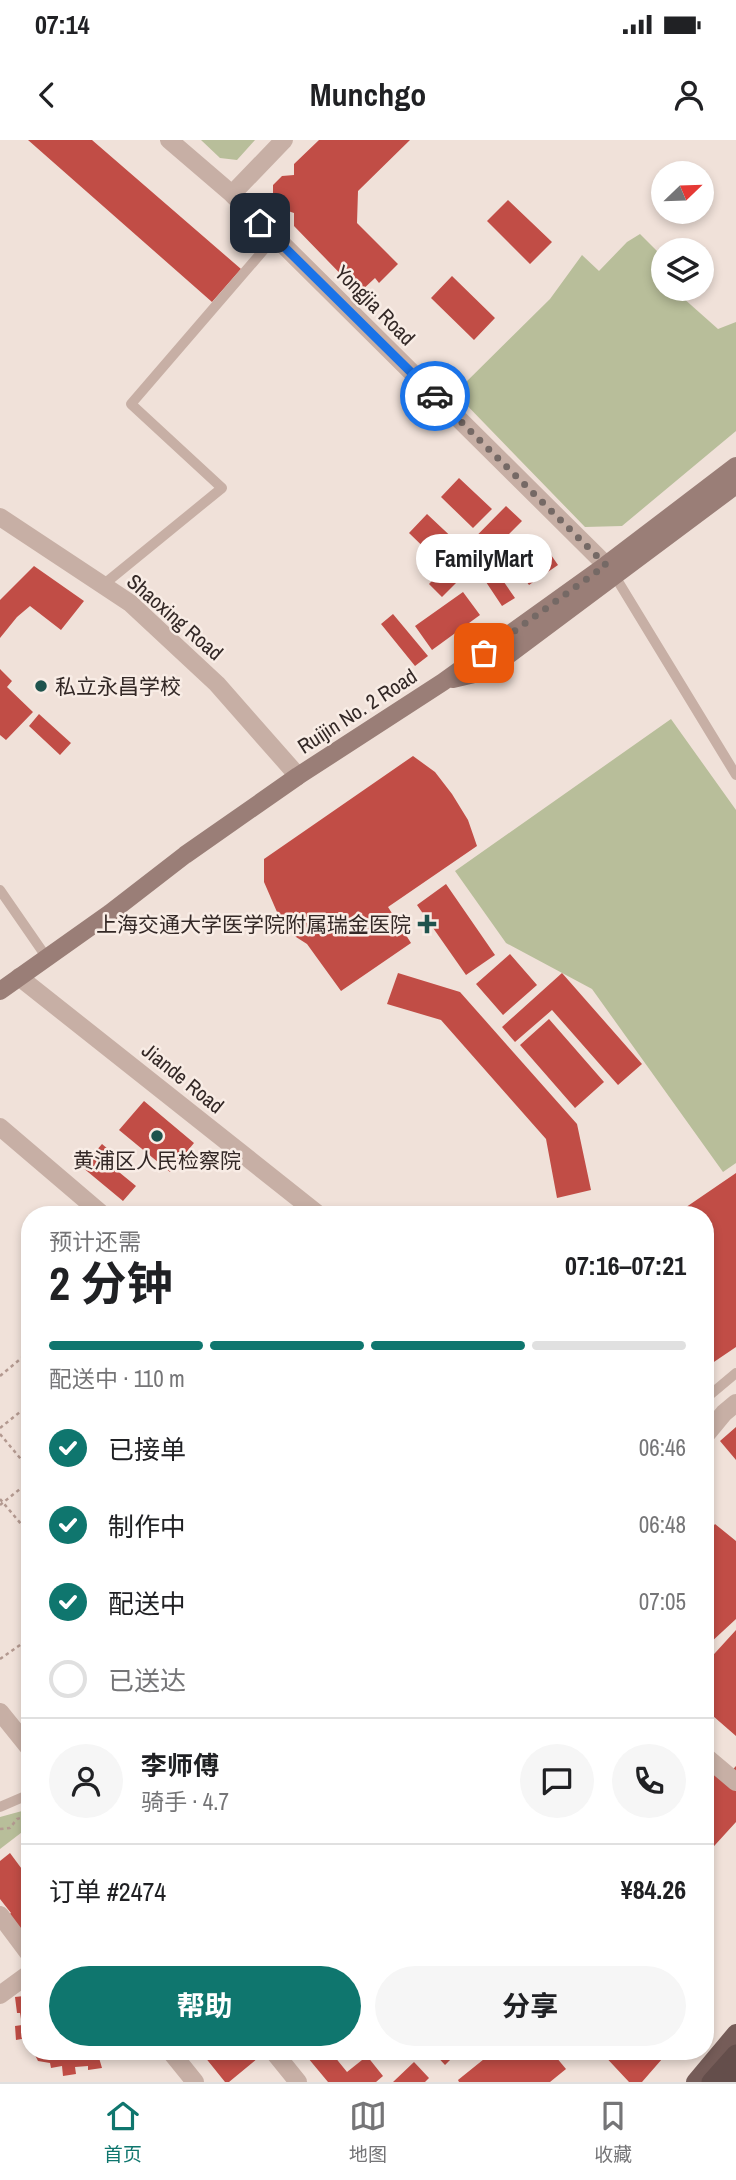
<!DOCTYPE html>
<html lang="zh">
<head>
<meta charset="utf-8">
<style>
  :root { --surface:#fff; --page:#f6f6f6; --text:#202124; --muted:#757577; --line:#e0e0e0; --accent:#0f766e }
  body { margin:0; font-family:"Archivo Narrow","Noto Sans SC",sans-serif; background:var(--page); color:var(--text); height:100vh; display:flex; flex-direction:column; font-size:26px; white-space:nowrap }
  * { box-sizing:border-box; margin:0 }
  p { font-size:23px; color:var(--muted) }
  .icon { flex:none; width:38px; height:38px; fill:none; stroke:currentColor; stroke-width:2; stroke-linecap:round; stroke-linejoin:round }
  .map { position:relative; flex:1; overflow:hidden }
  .side { position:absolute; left:21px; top:1066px; width:693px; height:854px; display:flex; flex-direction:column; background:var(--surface); border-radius:28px; box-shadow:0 4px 10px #0003 }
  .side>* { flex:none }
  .needle { width:46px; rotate:67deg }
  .fabs { position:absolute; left:651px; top:21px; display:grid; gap:14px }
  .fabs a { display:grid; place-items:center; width:63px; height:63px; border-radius:50%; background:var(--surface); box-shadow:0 4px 10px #0003; font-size:35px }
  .pin { position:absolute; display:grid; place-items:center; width:60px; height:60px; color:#fff; margin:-30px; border-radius:14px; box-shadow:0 4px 10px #0006 }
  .courier { position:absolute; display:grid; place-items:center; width:70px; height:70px; margin:-35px; border:5px solid #1a73e8; border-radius:50%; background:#fff; color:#222; box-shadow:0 2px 9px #0007 }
  .bubble { position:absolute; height:49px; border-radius:24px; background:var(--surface); box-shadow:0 4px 10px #0003; font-size:23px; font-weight:700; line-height:49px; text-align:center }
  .summary em { font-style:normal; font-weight:700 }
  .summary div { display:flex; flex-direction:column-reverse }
  .summary { display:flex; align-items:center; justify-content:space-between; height:119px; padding:0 28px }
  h1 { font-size:46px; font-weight:700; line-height:52px }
  .bar { display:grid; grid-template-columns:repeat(4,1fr); gap:10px 7px; align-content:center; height:84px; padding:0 28px }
  .bar i { height:9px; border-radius:5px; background:var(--line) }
  .bar .on { background:var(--accent) }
  .bar p { grid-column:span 4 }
  .line { display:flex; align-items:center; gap:18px; padding:0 28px; border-top:2px solid var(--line) }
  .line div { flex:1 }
  .round { display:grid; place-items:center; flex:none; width:74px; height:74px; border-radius:37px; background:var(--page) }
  ol { padding:0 28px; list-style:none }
  li { display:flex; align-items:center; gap:21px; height:77px }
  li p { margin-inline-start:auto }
  li .icon { padding:7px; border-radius:50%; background:var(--accent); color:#fff; stroke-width:4 }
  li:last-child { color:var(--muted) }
  li i { width:38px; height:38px; border:4px solid var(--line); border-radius:50% }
  .primary-button { display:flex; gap:14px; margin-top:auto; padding:14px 28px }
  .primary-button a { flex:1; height:80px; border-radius:42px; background:var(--accent); color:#fff; font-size:28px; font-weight:700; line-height:80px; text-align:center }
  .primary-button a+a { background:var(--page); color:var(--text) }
  .status { display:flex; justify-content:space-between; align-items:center; height:49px; padding:0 35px; background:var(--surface); direction:ltr }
  .status svg { height:19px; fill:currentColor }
  header { display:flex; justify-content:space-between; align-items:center; height:91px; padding:0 28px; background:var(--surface); font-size:32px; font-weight:700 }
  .tab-bar { display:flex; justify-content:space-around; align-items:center; height:98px; border-top:2px solid var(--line); background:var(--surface); font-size:19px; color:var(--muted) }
  .tab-bar a { display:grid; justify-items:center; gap:4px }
  .tab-bar .on { color:var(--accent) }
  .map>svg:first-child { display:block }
  .green { fill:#b8be9a }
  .building { fill:#c14d46 }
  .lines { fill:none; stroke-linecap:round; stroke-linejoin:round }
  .path { stroke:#b39990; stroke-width:2.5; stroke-dasharray:3.5 3.5; stroke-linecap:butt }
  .service { stroke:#c7afa5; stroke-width:10 }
  .minor { stroke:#c7afa5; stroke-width:18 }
  .tertiary { stroke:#c7afa5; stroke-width:18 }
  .secondary { stroke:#9a7e77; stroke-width:18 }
  .primary { stroke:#755c58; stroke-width:18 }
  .trunk { stroke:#644e4b; stroke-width:19 }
  .done { stroke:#756965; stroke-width:7; stroke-dasharray:0 12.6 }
  .route { stroke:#1a73e8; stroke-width:9 }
  .poi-dot { fill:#1e534d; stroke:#f8ece5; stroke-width:2.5 }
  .labels { text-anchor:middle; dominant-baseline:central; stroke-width:5; stroke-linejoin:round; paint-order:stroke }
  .street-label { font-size:21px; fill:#332826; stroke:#f8ece5 }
  .poi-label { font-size:21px; fill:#332826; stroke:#f8ece5; text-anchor:start }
</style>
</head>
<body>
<div class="status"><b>07:14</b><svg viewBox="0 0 49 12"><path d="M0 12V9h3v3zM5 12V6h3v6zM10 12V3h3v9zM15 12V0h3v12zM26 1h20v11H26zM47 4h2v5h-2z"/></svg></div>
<header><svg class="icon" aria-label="back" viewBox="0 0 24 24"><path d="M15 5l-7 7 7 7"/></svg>Munchgo<svg class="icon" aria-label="person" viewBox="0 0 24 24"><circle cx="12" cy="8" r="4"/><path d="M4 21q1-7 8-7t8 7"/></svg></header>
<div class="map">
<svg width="736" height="1942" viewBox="0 0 736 1942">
  <rect width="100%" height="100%" fill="#f0e1d9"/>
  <path class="green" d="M 201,0 L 255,0 L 237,20 L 220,18 Z
    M 640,94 L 663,117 L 663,149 L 673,149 L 718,189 L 736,182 L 736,291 L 622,386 L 585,387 L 455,253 L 550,159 L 582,115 L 599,131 L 627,102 Z
    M 671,579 L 736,670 L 736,1023 L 723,1032 L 592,849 L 506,803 L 455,731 Z
    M 30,1665 L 30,1686 L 0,1709 L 0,1677 L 22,1671 Z"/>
  <path class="building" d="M 28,0 L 92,0 L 241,129 L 212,162 Z
    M 319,0 L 410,0 L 358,51 L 357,83 L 398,124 L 379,143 L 375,138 L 359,153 L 294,86 L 294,73 L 285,70 L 273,55 L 273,45 L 282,36 L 294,35 L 294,24 Z
    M 508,60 L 552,102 L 530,124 L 487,81 Z
    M 452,136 L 495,178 L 474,200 L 431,158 Z
    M 459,338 L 492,369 L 473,388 L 441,357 Z
    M 506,366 L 522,381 L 488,415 L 486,413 L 442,457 L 429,444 Z
    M 427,374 L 460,405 L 441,424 L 409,393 Z
    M 540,399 L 558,425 L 529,445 L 511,420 Z
    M 488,419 L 515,458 L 502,466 L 476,427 Z
    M 34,426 L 84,461 L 61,490 L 30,466 L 17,477 L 0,498 L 0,460 Z
    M 463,452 L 480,475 L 432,510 L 415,486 Z
    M 393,474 L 428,516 L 415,526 L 381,484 Z
    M 0,529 L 12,541 L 7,547 L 33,572 L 6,600 L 0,595 Z
    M 39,574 L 71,603 L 60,615 L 29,586 Z
    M 413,616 L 435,632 L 452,654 L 468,680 L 477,706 L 388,767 L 411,803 L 341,851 L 307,804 L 296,797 L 277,772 L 264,742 L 264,719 Z
    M 446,744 L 495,815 L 466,835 L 417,765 Z
    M 510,814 L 537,845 L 503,875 L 476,844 Z
    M 398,833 L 460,852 L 577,984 L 591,1050 L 557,1058 L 546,999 L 441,880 L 387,864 Z
    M 562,833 L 642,924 L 618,945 L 552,870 L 515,902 L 502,887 Z
    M 549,879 L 604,942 L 575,968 L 520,905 Z
    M 144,961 L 194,1003 L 170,1032 L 119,990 Z
    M 102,1004 L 121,1020 L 114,1028 L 136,1046 L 123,1061 L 82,1027 Z
    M 736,1033 L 736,1207 L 708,1226 L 705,1222 L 705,1074 L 676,1074 Z
    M 736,1287 L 736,1320 L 720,1301 Z
    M 715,1384 L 736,1401 L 736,1479 L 709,1504 L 705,1501 L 705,1391 L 708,1393 Z
    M 736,1490 L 736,1596 L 705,1569 L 705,1524 Z
    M 705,1623 L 723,1640 L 736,1626 L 736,1641 L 731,1647 L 736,1651 L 736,1682 L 705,1716 Z
    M 10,1713 L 30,1740 L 30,1806 L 7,1776 L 11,1773 L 0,1759 L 0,1721 Z
    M 24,1856 L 25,1859 L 30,1858 L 30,1903 L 28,1904 L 27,1898 L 16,1900 L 15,1886 L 22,1885 L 20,1873 L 17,1873 L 15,1857 Z
    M 33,1911 L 97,1911 L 102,1928 L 88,1930 L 88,1926 L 75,1927 L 76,1934 L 63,1936 L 62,1926 L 51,1928 L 50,1923 L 38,1921 Z
    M 200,1911 L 252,1911 L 258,1918 L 229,1942 L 225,1942 Z
    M 316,1911 L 330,1911 L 347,1932 L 367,1916 L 383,1936 L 376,1942 L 328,1942 L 308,1918 Z
    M 432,1911 L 459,1911 L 445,1925 Z
    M 494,1911 L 551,1911 L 566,1929 L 550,1942 L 459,1942 L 458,1940 Z
    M 600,1911 L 669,1911 L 642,1942 L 629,1942 Z
    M 414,1922 L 429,1938 L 425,1942 L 393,1942 Z"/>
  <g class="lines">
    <path class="path" d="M 0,1236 L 30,1211
      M 0,1288 L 30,1264
      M 0,1294 L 25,1324
      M 30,1320 L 25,1324 L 30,1330
      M 0,1359 L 27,1391
      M 0,1365 L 30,1341
      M 0,1519 L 30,1498
      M 0,1689 L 10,1688 L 17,1679 L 30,1675"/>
    <path class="service" d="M 613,433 L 736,635
      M 103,445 L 222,348 L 131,264 L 274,98
      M 0,750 L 47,818
      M 705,1259 L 736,1233
      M 0,1667 L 30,1654"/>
    <path class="minor" d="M 169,0 L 232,54 L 606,425
      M 232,54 L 284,0
      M 0,377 L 130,463 L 217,544 L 298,636
      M 19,837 L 318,1074
      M 705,1296 L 724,1273 L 736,1263
      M 0,1572 L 30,1609
      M 0,1775 L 30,1815
      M 0,1855 L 30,1833
      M 170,1911 L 195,1942
      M 273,1911 L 298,1942"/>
    <path class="tertiary" d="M 0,987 L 102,1074
      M 705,1616 L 736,1642"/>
    <path class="secondary" d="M 453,539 L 487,531 L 736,345
      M 0,851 L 110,773 L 185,715 L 298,636 L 443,542 L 606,425 L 736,326"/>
    <path class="primary" d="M 695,1942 L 736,1893"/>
    <path class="trunk" d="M 711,1942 L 736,1914
      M 732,1942 L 736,1937"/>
  </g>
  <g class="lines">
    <path class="done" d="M 435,256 L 606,425 L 484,513"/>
    <path class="route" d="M 260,83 L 435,256"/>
  </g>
  <g class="poi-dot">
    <circle cx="41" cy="546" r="7"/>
    <path d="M423.5 773.5h7v7h7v7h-7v7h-7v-7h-7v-7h7z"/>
    <circle cx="157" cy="996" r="7"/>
  </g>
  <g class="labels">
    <g class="street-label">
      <text transform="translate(375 165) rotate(45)">Yongjia Road</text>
      <text transform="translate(175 477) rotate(41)">Shaoxing Road</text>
      <text transform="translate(357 571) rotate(-33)">Ruijin No. 2 Road</text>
      <text transform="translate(183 938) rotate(39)">Jiande Road</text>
    </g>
    <g class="poi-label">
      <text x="55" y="546">私立永昌学校</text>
      <text x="411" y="784" text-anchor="end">上海交通大学医学院附属瑞金医院</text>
      <text x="157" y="1020" text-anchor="middle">黄浦区人民检察院</text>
    </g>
  </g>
</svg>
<div class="fabs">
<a><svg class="needle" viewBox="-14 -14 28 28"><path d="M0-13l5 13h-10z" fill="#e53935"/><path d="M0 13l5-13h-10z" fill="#757577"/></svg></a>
<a><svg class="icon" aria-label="layers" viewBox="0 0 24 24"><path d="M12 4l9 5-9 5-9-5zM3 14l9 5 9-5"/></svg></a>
</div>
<div class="pin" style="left:484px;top:513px;background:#ea580c"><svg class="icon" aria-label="bag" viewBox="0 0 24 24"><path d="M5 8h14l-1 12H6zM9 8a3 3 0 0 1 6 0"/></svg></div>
<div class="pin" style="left:260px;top:83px;background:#1f2937"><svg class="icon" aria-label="home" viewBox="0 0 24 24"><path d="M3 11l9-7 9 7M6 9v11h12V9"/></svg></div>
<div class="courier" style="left:435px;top:256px"><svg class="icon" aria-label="car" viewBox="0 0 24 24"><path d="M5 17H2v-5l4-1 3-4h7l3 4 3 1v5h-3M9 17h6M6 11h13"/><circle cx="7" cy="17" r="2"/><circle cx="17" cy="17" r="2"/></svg></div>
<div class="bubble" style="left:416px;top:394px;width:136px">FamilyMart</div>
<section class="side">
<div class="summary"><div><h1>2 分钟</h1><p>预计还需</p></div><em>07:16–07:21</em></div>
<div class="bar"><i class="on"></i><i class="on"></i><i class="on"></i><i></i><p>配送中 · 110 m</p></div>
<ol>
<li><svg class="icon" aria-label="check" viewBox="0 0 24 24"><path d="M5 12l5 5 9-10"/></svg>已接单<p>06:46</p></li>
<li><svg class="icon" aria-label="check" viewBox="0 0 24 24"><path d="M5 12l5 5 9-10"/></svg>制作中<p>06:48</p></li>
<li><svg class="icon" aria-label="check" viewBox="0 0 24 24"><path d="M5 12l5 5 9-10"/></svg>配送中<p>07:05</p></li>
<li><i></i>已送达</li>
</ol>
<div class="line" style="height:126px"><a class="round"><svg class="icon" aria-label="person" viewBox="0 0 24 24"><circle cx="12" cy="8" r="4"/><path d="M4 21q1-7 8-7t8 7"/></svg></a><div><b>李师傅</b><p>骑手 · 4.7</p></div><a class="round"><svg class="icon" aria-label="chat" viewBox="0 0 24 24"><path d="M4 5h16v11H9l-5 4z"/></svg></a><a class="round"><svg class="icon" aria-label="phone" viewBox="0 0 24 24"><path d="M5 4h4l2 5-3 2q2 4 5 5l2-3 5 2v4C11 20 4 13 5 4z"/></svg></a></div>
<div class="line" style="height:91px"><div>订单 #2474</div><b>¥84.26</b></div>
<div class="primary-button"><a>帮助</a><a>分享</a></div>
</section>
</div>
<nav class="tab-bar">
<a class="on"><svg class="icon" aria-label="home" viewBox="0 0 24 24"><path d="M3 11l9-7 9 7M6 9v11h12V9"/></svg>首页</a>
<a><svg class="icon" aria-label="map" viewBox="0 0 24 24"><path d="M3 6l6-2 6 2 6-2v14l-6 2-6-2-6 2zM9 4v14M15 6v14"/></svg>地图</a>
<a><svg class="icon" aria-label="saved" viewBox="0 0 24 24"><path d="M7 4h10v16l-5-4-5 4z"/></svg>收藏</a>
</nav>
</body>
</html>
